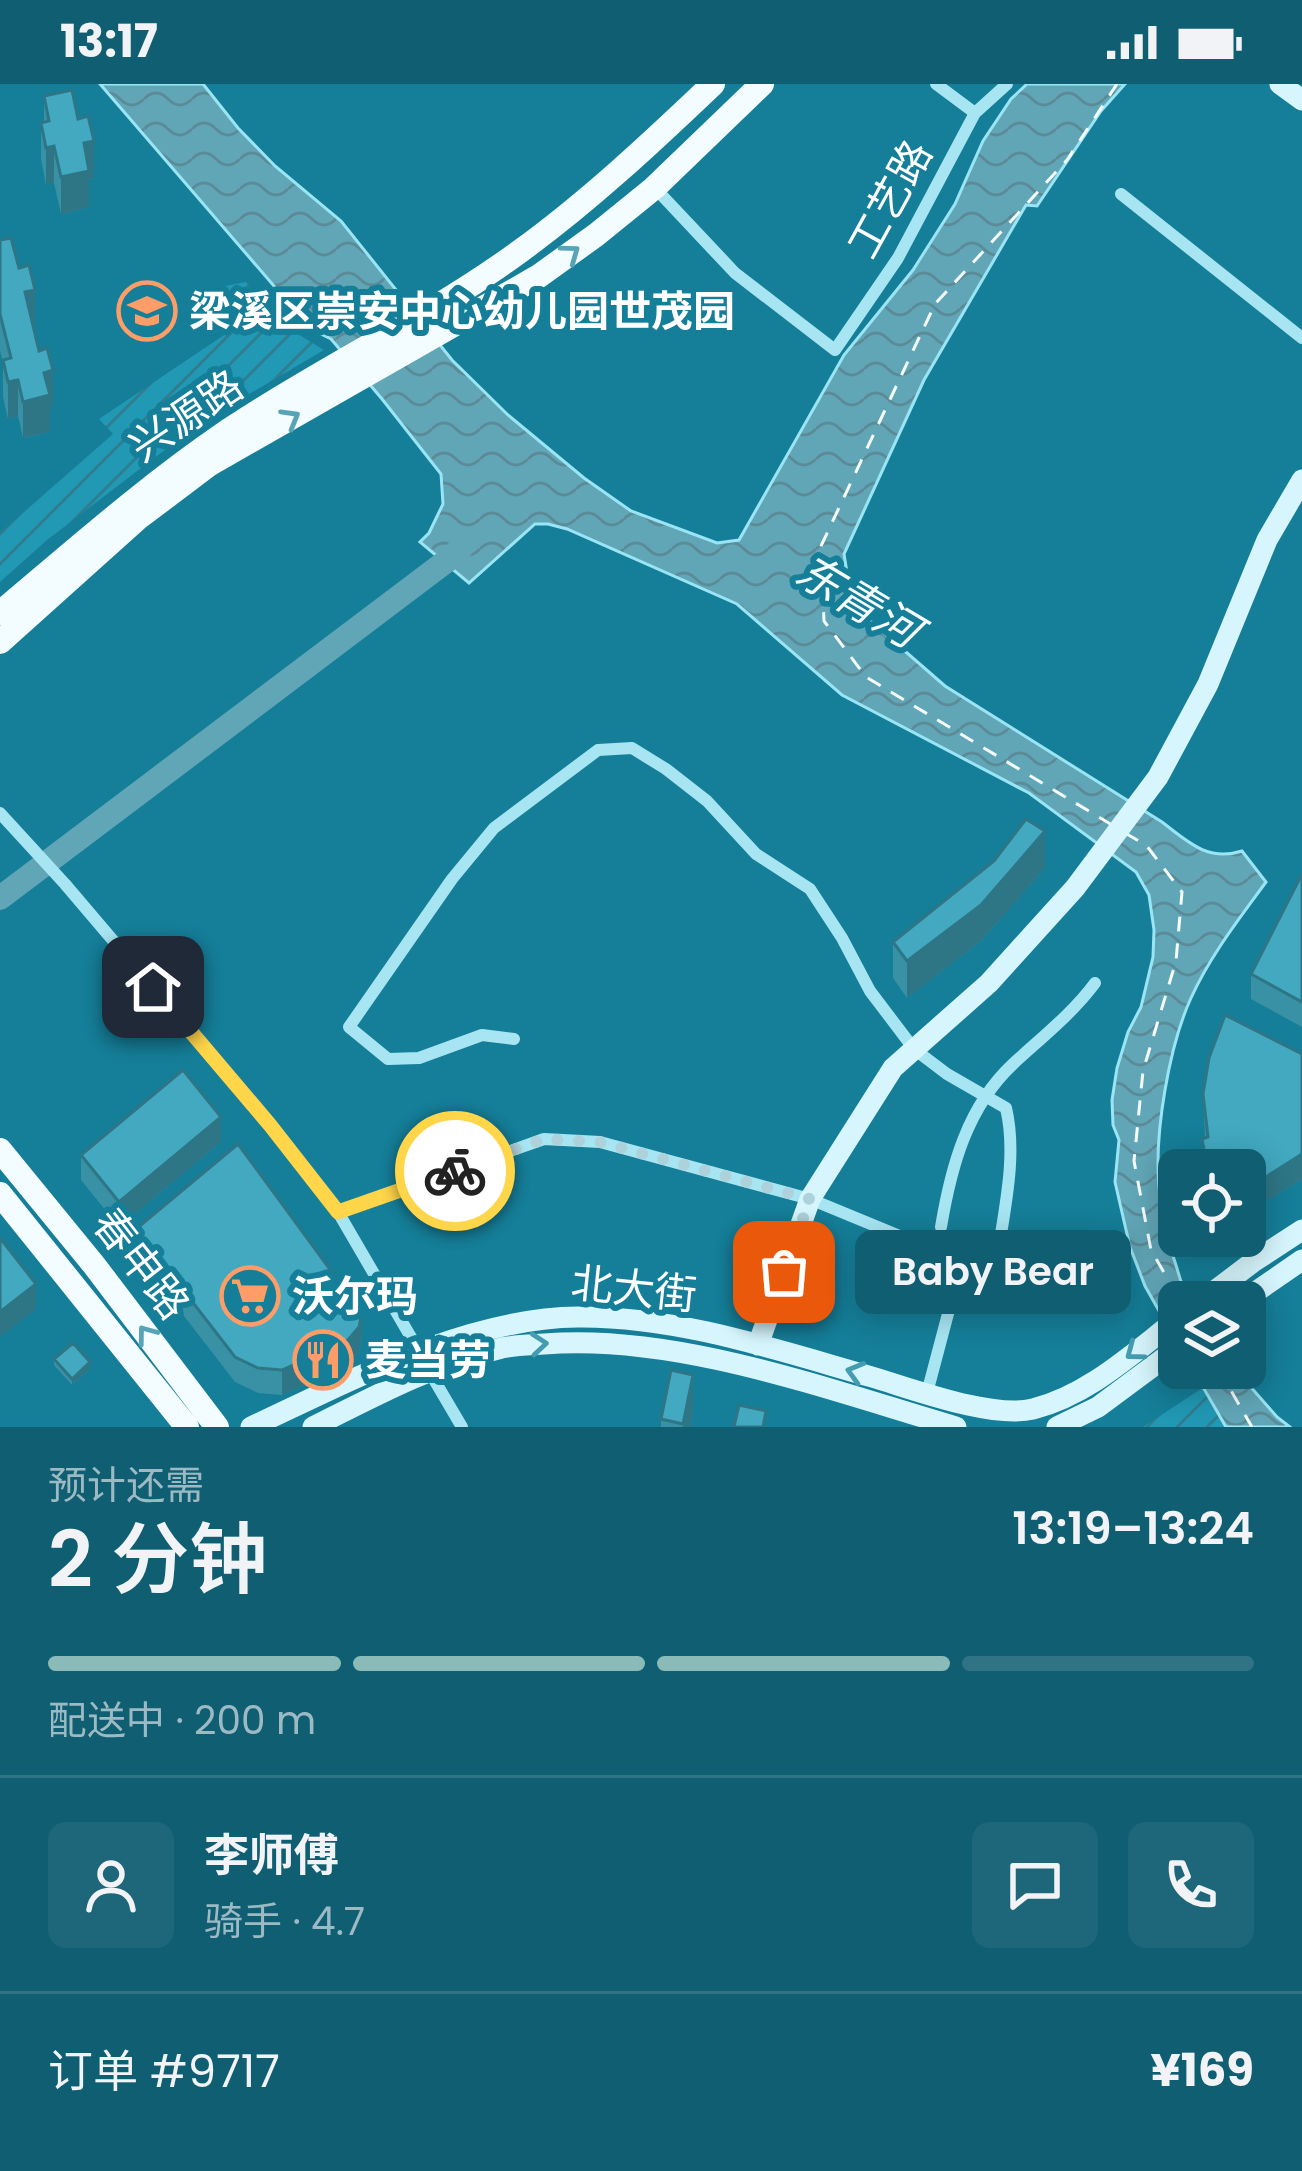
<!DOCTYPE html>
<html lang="zh">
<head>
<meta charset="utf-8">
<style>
  :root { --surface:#105e72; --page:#1e677a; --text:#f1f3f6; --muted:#9cbac4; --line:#307384; --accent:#8bbbb9 }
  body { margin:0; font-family:Poppins,"Noto Sans SC",sans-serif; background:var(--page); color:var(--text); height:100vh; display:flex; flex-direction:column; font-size:45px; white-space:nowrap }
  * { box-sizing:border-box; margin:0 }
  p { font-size:39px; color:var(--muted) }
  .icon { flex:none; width:66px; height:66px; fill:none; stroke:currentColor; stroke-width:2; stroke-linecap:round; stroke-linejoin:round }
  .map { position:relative; height:1343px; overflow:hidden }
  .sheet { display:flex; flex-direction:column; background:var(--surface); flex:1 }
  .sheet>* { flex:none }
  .fabs { position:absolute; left:1158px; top:1065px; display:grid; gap:24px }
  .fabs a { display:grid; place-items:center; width:108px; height:108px; border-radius:18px; background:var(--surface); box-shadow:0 6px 30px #0003; font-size:60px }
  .pin { position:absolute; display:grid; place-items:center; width:102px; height:102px; color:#fff; margin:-51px; border-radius:24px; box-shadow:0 6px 18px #0006 }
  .courier { position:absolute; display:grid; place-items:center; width:120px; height:120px; margin:-60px; border:9px solid #ffd54a; border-radius:50%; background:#fff; color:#222; box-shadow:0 3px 15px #0007 }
  .bubble { position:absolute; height:84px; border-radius:18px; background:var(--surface); box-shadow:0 6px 30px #0003; font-size:39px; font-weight:600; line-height:84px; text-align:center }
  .head em { font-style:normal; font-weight:600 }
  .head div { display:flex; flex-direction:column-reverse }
  .head { display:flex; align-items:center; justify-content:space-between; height:204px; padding:0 48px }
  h1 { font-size:78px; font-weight:600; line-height:90px }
  .bar { display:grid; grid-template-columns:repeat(4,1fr); gap:18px 12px; align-content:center; height:144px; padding:0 48px }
  .bar i { height:15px; border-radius:9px; background:var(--line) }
  .bar .on { background:var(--accent) }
  .bar p { grid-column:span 4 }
  .line { display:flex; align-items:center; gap:30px; padding:0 48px; border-top:3px solid var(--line) }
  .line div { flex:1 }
  .round { display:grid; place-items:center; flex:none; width:126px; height:126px; border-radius:18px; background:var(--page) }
  .status { display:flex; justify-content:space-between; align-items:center; height:84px; padding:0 60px; background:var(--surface); direction:ltr }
  .status svg { height:33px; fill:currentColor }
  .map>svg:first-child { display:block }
  .garden { fill:url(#garden-furrows) }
  .water { fill:url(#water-waves); stroke:#9ae5f5; stroke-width:3 }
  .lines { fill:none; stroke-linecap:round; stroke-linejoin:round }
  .river { stroke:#61a6b7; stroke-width:24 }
  .ferry { stroke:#f4fcfe; stroke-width:3; stroke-dasharray:15 12; stroke-linecap:butt }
  .street { stroke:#a7e5f2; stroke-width:12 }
  .secondary { stroke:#d6f5fc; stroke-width:21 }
  .primary { stroke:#f3fcff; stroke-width:24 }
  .wall { fill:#3991a5 }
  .shaded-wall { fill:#2e7686 }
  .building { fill:#42a9c0; stroke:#2e7686; stroke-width:3 }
  .oneway { stroke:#58a4b7 }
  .oneway2 { stroke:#459cb1 }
  .done { stroke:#add2db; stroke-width:12; stroke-dasharray:0 21.6 }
  .route { stroke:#ffd54a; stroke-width:15 }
  .labels { text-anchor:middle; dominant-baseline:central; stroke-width:12; stroke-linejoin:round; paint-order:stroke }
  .street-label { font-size:42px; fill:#fff; stroke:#157e98 }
  .poi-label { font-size:42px; font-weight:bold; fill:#fff; stroke:#157e98; text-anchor:start }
  .water-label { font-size:45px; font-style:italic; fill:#f4fcfe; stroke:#157e98 }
</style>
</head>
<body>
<div class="status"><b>13:17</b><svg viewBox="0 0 49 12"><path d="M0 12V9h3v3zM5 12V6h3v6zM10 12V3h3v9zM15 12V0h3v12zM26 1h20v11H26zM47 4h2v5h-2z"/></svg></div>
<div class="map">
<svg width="1302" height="1343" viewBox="0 0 1302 1343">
  <defs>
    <pattern id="garden-furrows" width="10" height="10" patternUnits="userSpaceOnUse" patternTransform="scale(3)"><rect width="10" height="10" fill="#2198b4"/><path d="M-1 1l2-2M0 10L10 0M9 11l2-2" fill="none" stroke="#307d90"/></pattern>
    <pattern id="water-waves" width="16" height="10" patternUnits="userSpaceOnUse" patternTransform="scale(3)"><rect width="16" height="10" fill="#61a6b7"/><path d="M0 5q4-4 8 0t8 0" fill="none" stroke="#5b8b97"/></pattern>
  </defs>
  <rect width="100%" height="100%" fill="#157e98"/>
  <path class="garden" d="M 246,198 L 283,241 L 324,266 L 200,339 L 47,456 L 0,498 L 0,449 L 113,350 L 99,335 L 236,243 L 214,212 L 225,202 Z
    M 1204,1303 L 1226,1343 L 1143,1343 Z"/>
  <path class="water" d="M 100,0 L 203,0 L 238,44 L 275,82 L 341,137 L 452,276 L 508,331 L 584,394 L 631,427 L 717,459 L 739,456 L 844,271 L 913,186 L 955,120 L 983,57 L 1011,15 L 1027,0 L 1125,0 L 1101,27 L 1037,122 L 1026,121 L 924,296 L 844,470 L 848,495 L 868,535 L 945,602 L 1162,738 C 1188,758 1208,778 1242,767 L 1266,798 C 1239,835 1210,872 1191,914 C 1169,962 1154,1050 1159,1103 C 1161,1127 1167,1152 1174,1175 C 1179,1190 1182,1205 1190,1218 L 1179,1218 L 1179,1262 L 1145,1202 L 1130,1163 L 1115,1098 L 1119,1056 L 1113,1041 L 1112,1016 L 1117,984 L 1128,948 L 1141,923 L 1153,873 L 1154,846 L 1149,811 L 1136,788 L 1029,709 L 842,611 L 737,520 L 567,445 L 548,440 L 535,440 L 469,499 L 420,458 L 429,449 L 443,420 L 441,390 L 382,315 L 331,255 L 311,245 Z
    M 1192,1284 L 1234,1284 L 1277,1333 L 1290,1343 L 1226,1343 Z"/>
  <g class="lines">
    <path class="river" d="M 0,814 L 453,472 L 466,458"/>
    <path class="ferry" d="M 1112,741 L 866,593 L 824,537 L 821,462 L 935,220 L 1067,76 L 1117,0
      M 1125,749 L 1146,761 L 1182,808 L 1176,877 L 1143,987 L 1134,1077 L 1151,1166 L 1181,1218
      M 1218,1284 L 1252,1343"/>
    <path class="street" d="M 936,0 L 975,29
      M 655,104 L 735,189 L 835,266 L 898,174 L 975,29 L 1007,0
      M 1121,110 L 1302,254
      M 0,729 L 65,800 L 270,1041 L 338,1128 L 419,1267
      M 514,955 L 482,951 L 419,974 L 388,975 L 349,943 L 452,795 L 494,744 L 598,666 L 632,664 L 666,685 L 707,717 L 756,770 L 810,805 L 842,854 L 870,907 L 914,965 L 947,990 L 1006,1024 C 1016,1066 1007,1113 1000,1156
      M 338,1128 L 544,1055 L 600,1058 L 810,1115 L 936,1167 L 1110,1201
      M 941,1143 C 951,1083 967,1023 1013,980 C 1041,954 1072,930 1095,899
      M 429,1287 L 462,1343
      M 927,1309 L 963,1173"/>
    <path class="secondary" d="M 1280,0 L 1302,16
      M 1200,1218 L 1253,1178 L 1302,1146
      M 1241,1218 L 1302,1176
      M 758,1261 L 810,1115 L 893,984 L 989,899 L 1075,804 L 1158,693 L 1208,600 L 1267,456 L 1302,396
      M 251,1343 C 350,1297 466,1234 578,1233 C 677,1232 777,1266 872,1293 C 913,1305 992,1335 1033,1325 C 1089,1311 1134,1268 1179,1234
      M 313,1343 C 373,1313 432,1281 498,1265 C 513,1261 529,1261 544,1260 C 676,1249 829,1306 956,1343
      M 1057,1343 L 1098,1323 L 1179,1263"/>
    <path class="primary" d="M 0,529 C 75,466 148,401 229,346 C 323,283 427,235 519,168 C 588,118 651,59 713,0
      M 0,558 L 137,435 L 210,380 L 539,192 L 596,151 L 654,104 L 762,0
      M 0,1066 L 94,1181 L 217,1343
      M 0,1110 L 187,1343"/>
  </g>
  <path class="wall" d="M 44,12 L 94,94 L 89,95 L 89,123 L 61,130 L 54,99 L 46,101 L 41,75 L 41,39 L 44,38 Z
    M 0,156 L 35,242 L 33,243 L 53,323 L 50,324 L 50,348 L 23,354 L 18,332 L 8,335 L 3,313 L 3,278 L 0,267 Z
    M 1045,784 L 981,857 L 907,914 L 893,894 L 893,858 Z
    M 1302,790 L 1302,943 L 1251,915 L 1251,890 Z
    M 1302,970 L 1302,1095 L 1245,1130 L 1245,1086 L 1203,1086 L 1202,1055 L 1205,1054 L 1203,1010 Z
    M 221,1058 L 119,1143 L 81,1096 L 81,1071 Z
    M 136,1145 L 362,1254 L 359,1268 L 348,1281 L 282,1311 L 258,1309 L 235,1298 L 136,1170 Z
    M 54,1275 L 90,1285 L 72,1301 L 54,1281 Z
    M 693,1328 L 690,1343 L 661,1343 L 661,1335 Z"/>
  <path class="shaded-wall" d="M 94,57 L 94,94 L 89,95 L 89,123 L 61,130 L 61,93 L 84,59 Z
    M 54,62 L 54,99 L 46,101 L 46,64 Z
    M 35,206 L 35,242 L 25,245 L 25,208 Z
    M 53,286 L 53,323 L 50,324 L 50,348 L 23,354 L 23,318 L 44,289 Z
    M 18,296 L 18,332 L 8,335 L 8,298 Z
    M 1045,747 L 1045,784 L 981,857 L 907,914 L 907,877 Z
    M 221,1033 L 221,1058 L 119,1143 L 119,1118 Z
    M 1302,1070 L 1302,1095 L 1245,1130 L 1245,1106 Z
    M 36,1200 L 36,1225 L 0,1253 L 0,1228 Z
    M 362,1229 L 362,1254 L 359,1268 L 348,1281 L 282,1311 L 282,1286 Z
    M 90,1278 L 90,1285 L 72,1301 L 72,1295 Z
    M 693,1291 L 693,1328 L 690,1343 L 683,1343 Z"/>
  <path class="building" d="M 72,6 L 78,35 L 88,32 L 94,57 L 84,59 L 89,87 L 61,93 L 54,62 L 46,64 L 41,39 L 49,37 L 44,12 Z
    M 11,154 L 19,184 L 29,181 L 35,206 L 25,208 L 39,267 L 47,264 L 53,286 L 44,289 L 50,311 L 23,318 L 18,296 L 8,298 L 3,276 L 11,274 L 0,230 L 0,156 Z
    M 1026,735 L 1045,747 L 981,821 L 907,877 L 893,858 L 994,777 Z
    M 1302,790 L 1302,918 L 1251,890 Z
    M 1225,931 L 1302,970 L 1302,1070 L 1245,1106 L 1245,1086 L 1208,1086 L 1202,1055 L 1208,1053 L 1203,1010 L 1209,974 Z
    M 183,986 L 221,1033 L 119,1118 L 81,1071 Z
    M 238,1060 L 362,1229 L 359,1243 L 348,1256 L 282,1286 L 258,1284 L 235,1273 L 136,1145 Z
    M 0,1154 L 36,1200 L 0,1228 Z
    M 73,1259 L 90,1278 L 72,1295 L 54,1275 Z
    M 671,1286 L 693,1291 L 683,1340 L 661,1335 Z
    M 739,1321 L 766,1327 L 763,1343 L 734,1343 Z"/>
  <defs><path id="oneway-chevron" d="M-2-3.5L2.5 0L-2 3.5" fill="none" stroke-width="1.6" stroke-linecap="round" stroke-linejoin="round" transform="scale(3)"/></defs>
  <g class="oneway">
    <use href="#oneway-chevron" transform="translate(571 169) rotate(-36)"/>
    <use href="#oneway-chevron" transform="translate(291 334) rotate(-30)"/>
    <use href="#oneway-chevron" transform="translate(146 1250) rotate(-127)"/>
  </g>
  <g class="oneway2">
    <use href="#oneway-chevron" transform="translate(539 1260) rotate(-5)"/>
    <use href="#oneway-chevron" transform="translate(1134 1268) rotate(143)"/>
    <use href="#oneway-chevron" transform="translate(855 1288) rotate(-164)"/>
  </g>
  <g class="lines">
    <path class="done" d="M 455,1087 L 544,1055 L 600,1058 L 810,1115 L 784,1188"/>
    <path class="route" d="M 153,903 L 270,1041 L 338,1128 L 455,1087"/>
  </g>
  <defs>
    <symbol id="school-ring" viewBox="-11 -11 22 22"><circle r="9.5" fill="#157e98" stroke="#ff9d69" stroke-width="1.5"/><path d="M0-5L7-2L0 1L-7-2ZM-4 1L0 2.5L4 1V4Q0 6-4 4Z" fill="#ff9d69"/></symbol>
    <symbol id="supermarket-ring" viewBox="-11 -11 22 22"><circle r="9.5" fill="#157e98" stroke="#ff9d69" stroke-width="1.5"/><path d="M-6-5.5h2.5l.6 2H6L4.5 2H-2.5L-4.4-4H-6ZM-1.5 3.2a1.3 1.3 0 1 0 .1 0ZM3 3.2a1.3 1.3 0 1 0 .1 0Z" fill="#ff9d69"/></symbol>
    <symbol id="restaurant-ring" viewBox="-11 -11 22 22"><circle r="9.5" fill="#157e98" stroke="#ff9d69" stroke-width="1.5"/><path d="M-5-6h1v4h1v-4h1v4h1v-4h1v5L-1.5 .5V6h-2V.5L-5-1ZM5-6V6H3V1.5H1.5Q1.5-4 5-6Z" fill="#ff9d69"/></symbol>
  </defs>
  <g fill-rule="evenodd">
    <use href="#school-ring" x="114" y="194" width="66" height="66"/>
    <use href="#supermarket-ring" x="217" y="1179" width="66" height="66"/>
    <use href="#restaurant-ring" x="290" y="1243" width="66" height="66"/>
  </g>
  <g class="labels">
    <g class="street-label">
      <text transform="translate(890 115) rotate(-61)">工艺路</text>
      <text transform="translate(186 332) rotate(-34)">兴源路</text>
      <text transform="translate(141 1180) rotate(52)">春申路</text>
      <text transform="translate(634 1205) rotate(6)">北大街</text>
    </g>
    <g class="poi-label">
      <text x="189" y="227">梁溪区崇安中心幼儿园世茂园</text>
      <text x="292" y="1212">沃尔玛</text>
      <text x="365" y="1276">麦当劳</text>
    </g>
    <g class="water-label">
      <text transform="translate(858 517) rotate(31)">东青河</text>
    </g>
  </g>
</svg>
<div class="fabs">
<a><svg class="icon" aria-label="locate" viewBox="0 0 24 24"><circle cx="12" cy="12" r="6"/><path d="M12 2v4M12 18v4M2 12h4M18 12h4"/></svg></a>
<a><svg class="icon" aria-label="layers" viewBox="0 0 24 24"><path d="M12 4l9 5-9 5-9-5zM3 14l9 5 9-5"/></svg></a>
</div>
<div class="pin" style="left:784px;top:1188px;background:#ea580c"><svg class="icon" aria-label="bag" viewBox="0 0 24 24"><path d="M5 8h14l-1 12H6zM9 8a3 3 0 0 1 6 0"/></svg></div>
<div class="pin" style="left:153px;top:903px;background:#1f2937"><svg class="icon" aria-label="home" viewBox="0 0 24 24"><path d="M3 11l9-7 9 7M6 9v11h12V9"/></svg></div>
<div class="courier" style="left:455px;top:1087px"><svg class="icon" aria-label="bike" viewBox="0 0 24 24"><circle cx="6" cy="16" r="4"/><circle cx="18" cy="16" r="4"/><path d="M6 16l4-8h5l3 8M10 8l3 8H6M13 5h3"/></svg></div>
<div class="bubble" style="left:855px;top:1146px;width:276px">Baby Bear</div>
</div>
<section class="sheet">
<div class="head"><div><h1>2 分钟</h1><p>预计还需</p></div><em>13:19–13:24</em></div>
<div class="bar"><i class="on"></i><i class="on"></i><i class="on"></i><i></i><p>配送中 · 200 m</p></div>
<div class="line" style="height:216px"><a class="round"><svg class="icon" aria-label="person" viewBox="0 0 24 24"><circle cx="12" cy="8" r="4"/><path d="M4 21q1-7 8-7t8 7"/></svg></a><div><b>李师傅</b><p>骑手 · 4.7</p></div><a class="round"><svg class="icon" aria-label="chat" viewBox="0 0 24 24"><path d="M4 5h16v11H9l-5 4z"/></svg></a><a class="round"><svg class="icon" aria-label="phone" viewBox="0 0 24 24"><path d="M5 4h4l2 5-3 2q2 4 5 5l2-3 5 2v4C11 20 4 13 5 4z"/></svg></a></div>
<div class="line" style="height:156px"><div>订单 #9717</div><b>¥169</b></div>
</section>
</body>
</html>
